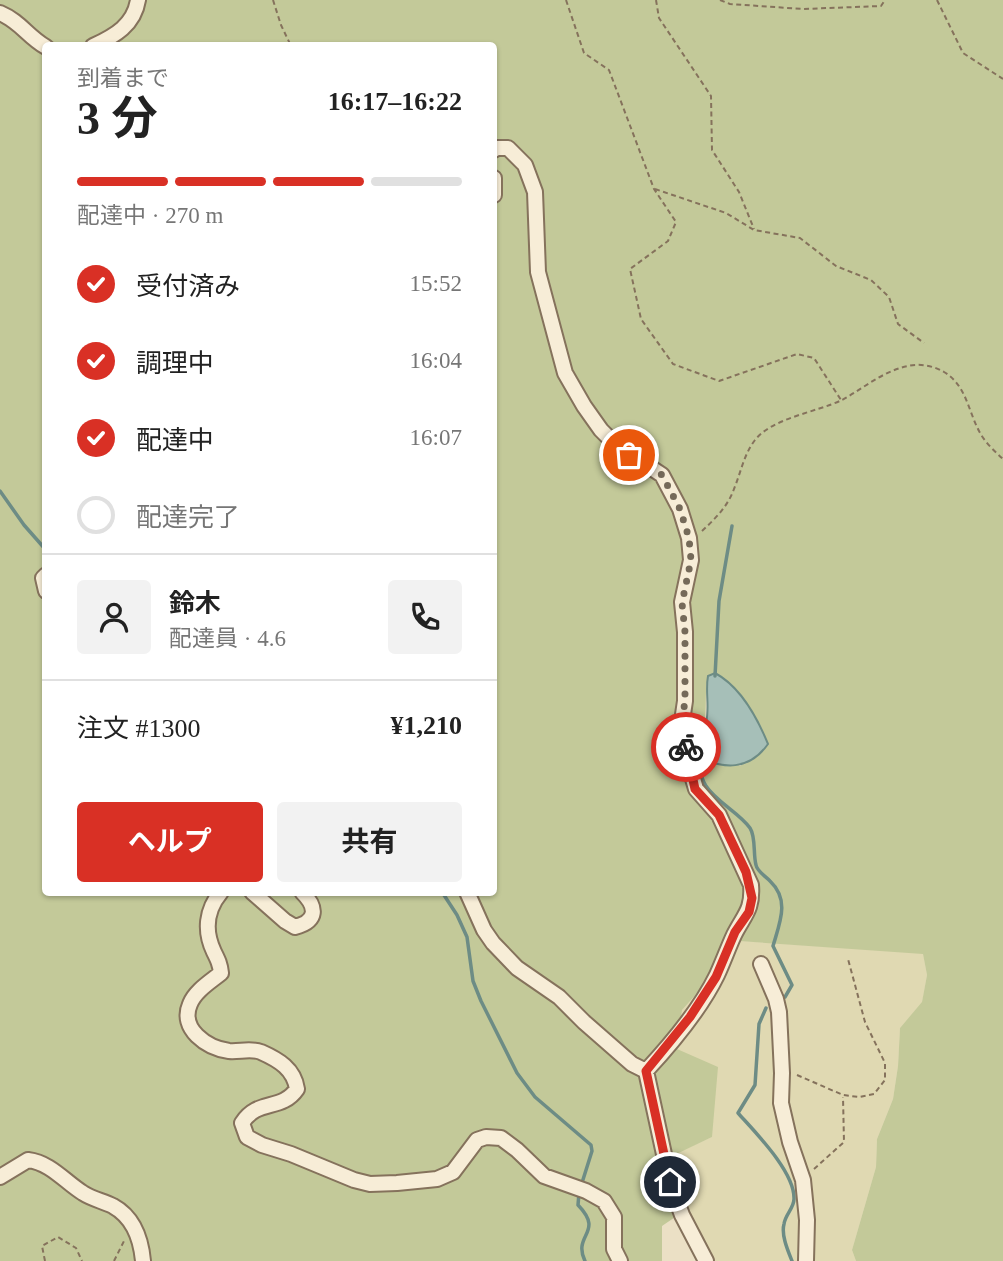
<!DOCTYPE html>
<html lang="ja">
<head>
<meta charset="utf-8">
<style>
  :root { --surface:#fff; --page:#f2f2f2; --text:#222; --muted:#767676; --line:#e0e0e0; --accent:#d93025 }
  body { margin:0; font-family:"Times New Roman","Noto Sans JP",serif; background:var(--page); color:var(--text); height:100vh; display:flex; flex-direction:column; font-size:26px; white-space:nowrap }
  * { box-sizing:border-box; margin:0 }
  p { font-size:23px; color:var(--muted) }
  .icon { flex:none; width:38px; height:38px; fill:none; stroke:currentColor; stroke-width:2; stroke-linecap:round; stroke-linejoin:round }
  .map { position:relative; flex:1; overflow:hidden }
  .panel { position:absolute; left:42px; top:42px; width:455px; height:854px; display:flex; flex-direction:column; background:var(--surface); border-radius:7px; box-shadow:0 2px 5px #0004 }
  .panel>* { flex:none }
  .pin { position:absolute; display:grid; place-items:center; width:60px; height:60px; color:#fff; margin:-30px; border:4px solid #fff; border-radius:50%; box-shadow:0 2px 7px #0007 }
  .courier { position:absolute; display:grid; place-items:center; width:70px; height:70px; margin:-35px; border:5px solid #d93025; border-radius:50%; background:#fff; color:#222; box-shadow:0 2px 9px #0007 }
  .overview em { font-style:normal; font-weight:700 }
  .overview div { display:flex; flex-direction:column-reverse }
  .overview { display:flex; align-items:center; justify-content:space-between; height:119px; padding:0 35px }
  h1 { font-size:46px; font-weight:700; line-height:52px }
  .bar { display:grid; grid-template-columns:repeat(4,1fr); gap:10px 7px; align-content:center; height:84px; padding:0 35px }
  .bar i { height:9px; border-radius:5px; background:var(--line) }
  .bar .selected { background:var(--accent) }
  .bar p { grid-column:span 4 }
  .line { display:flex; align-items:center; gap:18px; padding:0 35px; border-top:2px solid var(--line) }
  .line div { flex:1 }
  .round { display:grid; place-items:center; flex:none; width:74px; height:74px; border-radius:7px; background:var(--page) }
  ol { padding:0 35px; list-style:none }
  li { display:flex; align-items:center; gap:21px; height:77px }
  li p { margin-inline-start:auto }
  li .icon { padding:7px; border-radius:50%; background:var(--accent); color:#fff; stroke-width:4 }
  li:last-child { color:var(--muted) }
  li i { width:38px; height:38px; border:4px solid var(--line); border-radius:50% }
  .cta { display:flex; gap:14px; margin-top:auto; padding:14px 35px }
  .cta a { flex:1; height:80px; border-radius:7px; background:var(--accent); color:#fff; font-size:28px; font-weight:700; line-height:80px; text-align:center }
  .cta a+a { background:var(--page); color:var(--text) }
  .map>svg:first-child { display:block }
  .farmland { fill:#e0d9b2 }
  .green { fill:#c3c999; fill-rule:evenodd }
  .water { fill:#a6bfb8; stroke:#6d8c85; stroke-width:2 }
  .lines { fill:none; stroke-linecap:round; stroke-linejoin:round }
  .stream { stroke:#6d8c85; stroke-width:3.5 }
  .minor-casing { stroke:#85725c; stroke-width:18 }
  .path { stroke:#85725c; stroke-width:2; stroke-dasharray:5 3.5; stroke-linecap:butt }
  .minor { stroke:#f7edd7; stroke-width:14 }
  .done { stroke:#756a59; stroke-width:7; stroke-dasharray:0 12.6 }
  .route { stroke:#d93025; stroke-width:9 }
</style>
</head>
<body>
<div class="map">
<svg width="1003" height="1261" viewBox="0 0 1003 1261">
  <rect width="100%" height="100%" fill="#ebe0c5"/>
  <path class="farmland" d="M 724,940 L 923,953 L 927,975 L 922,1003 L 900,1028 L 898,1066 L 893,1099 L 877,1139 L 876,1167 L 852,1250 L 856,1261 L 711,1261 L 684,1211 L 670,1156 L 712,1137 L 677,1049 L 682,1010 L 708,981 Z"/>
  <path class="green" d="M 0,0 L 1003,0 L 1003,1261 L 856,1261 L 852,1250 L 876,1167 L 877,1139 L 893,1099 L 898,1066 L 900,1028 L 922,1002 L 927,975 L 923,954 L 724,940 L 708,981 L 682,1010 L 677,1049 L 718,1067 L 712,1137 L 670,1157 L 684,1211 L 662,1226 L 662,1261 L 0,1261 ZM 46,46 L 494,46 L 494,892 L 46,892 ZM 708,676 L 743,701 L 751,711 L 762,752 L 740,766 L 699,740 C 710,713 703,701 708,676 Z"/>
  <path class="water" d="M 715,673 C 741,687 757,717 768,744 C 749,771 724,769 696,757 C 698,745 703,735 706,723 C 710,707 705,692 708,676 Z"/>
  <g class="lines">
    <path class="stream" d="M 0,491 L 24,525 L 46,550
      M 715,676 L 719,601 L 732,526
      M 705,756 C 687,790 735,806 750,828 C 756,837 753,854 756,865 C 757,871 765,876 770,881 C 790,900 780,922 773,946 L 792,985 L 785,997
      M 442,892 L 457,915 L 467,937 L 473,981 L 481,1001 L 517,1073 L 535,1097 L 591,1145 L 592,1151 L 581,1186
      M 766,1008 L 759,1024 L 755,1085 L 738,1113 C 755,1132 795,1172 794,1199 C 794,1208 785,1215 784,1224 C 781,1235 788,1251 792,1261
      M 579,1193 L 578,1205 C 605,1233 572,1234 585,1261"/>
    <defs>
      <path id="minor" d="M 0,13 C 21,22 27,36 46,47
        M 93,46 C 115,36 134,25 138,0
        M 494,150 L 495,148 L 508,148 L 525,165 L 535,192 L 538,272 L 565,373 L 584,406 L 601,430 L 615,444 L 662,475 L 680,509 L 689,538 L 691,560 L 682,602 L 685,632 L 685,701 L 682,721 L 689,765 L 696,789 L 719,815 L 751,885 C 753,910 744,915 734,935 C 728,948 723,962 717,975 C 700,1010 672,1043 646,1071
        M 494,178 L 494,195
        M 46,575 L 43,578 L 46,591
        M 221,892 C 206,910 204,931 214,952 C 218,960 220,964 221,973 C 210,982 195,991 190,1004 C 179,1029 207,1048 229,1051 C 239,1052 251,1048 261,1052 C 279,1060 294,1069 297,1089 C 281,1112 258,1098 242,1123 L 247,1137 L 262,1145 L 291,1154 L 354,1180 L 370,1184 L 397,1183 L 437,1179 L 453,1172 L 477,1140 L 486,1137 L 501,1138 L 517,1150 L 544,1176 L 586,1191 L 604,1201 L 614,1217 L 614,1249 L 620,1261
        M 252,892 L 285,921 L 295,927 C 318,921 317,907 302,892
        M 467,892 L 484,930 L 493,943 L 517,968 L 559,997 L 584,1022 L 632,1064 L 646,1071
        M 761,964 L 776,999 L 779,1012 L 782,1073 L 781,1103 L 790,1142 L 803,1180 L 807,1220 L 806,1261
        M 646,1071 L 670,1182 L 682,1215 L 706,1261
        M 0,1177 L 28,1160 C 51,1163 64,1181 83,1193 C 92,1199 103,1201 113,1206 C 133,1217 141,1239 143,1261"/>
    </defs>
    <use href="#minor" class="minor-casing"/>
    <path class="path" d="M 273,0 L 281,25 L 291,46
      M 566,0 L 584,53 L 609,70 L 654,189 L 676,222 L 668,241 L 630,269 L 641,319 L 673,364 L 719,381 L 797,354 L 814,358 L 841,400
      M 656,0 L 659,18 L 711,96 L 712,150 L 739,192 L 754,229
      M 720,0 L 730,4 L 803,9 L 881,6 L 885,0
      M 937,0 L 963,53 L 1003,79
      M 655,189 L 726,213 L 754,230 L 800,238 L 836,266 L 871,280 L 889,297 L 898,324 L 924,343
      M 702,531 C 715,519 728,506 734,489 C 741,472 744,454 755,440 C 772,418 817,412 842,400 C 864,388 883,371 908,366 C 920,363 934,366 944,372 C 966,385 968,410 979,431 C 984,441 994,451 1003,459
      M 797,1075 L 843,1095 L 859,1097 L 874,1094 L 885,1080 L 885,1063 L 865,1022 L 848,959
      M 814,1169 L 844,1142 L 843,1097
      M 45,1261 L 42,1246 L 58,1237 L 76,1248 L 82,1261
      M 114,1261 L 125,1239"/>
    <use href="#minor" class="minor"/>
  </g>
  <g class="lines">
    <path class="done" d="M 629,455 L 662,475 L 680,509 L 689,538 L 691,560 L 682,603 L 685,632 L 685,701 L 682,721 L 686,747"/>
    <path class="route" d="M 670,1182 L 646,1071 L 690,1017 L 716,977 L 735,932 L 749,912 L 752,898 L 746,872 L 719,815 L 695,789 L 686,747"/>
  </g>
</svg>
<div class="pin" style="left:629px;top:455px;background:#ea580c"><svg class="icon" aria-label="bag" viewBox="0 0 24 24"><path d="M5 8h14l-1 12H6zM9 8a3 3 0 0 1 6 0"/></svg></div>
<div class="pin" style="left:670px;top:1182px;background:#1f2937"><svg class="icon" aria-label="home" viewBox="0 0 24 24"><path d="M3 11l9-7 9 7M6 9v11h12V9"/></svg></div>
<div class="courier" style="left:686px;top:747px"><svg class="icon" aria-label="bike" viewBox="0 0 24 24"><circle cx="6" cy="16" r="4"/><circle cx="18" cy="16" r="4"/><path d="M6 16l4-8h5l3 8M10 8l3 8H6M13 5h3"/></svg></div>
<section class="panel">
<div class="overview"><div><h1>3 分</h1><p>到着まで</p></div><em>16:17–16:22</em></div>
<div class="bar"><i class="selected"></i><i class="selected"></i><i class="selected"></i><i></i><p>配達中 · 270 m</p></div>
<ol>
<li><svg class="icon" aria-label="check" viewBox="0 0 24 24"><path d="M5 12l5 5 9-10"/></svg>受付済み<p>15:52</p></li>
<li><svg class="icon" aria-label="check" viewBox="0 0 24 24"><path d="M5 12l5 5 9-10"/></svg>調理中<p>16:04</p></li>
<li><svg class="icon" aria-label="check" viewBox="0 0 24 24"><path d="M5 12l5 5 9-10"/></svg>配達中<p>16:07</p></li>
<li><i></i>配達完了</li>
</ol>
<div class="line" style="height:126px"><a class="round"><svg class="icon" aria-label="person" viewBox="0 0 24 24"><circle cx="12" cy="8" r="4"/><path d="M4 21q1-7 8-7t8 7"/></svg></a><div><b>鈴木</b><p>配達員 · 4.6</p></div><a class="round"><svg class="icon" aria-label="phone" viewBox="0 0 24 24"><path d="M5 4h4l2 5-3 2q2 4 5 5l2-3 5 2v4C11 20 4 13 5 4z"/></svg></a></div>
<div class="line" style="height:91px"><div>注文 #1300</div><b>¥1,210</b></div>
<div class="cta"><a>ヘルプ</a><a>共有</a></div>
</section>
</div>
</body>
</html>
